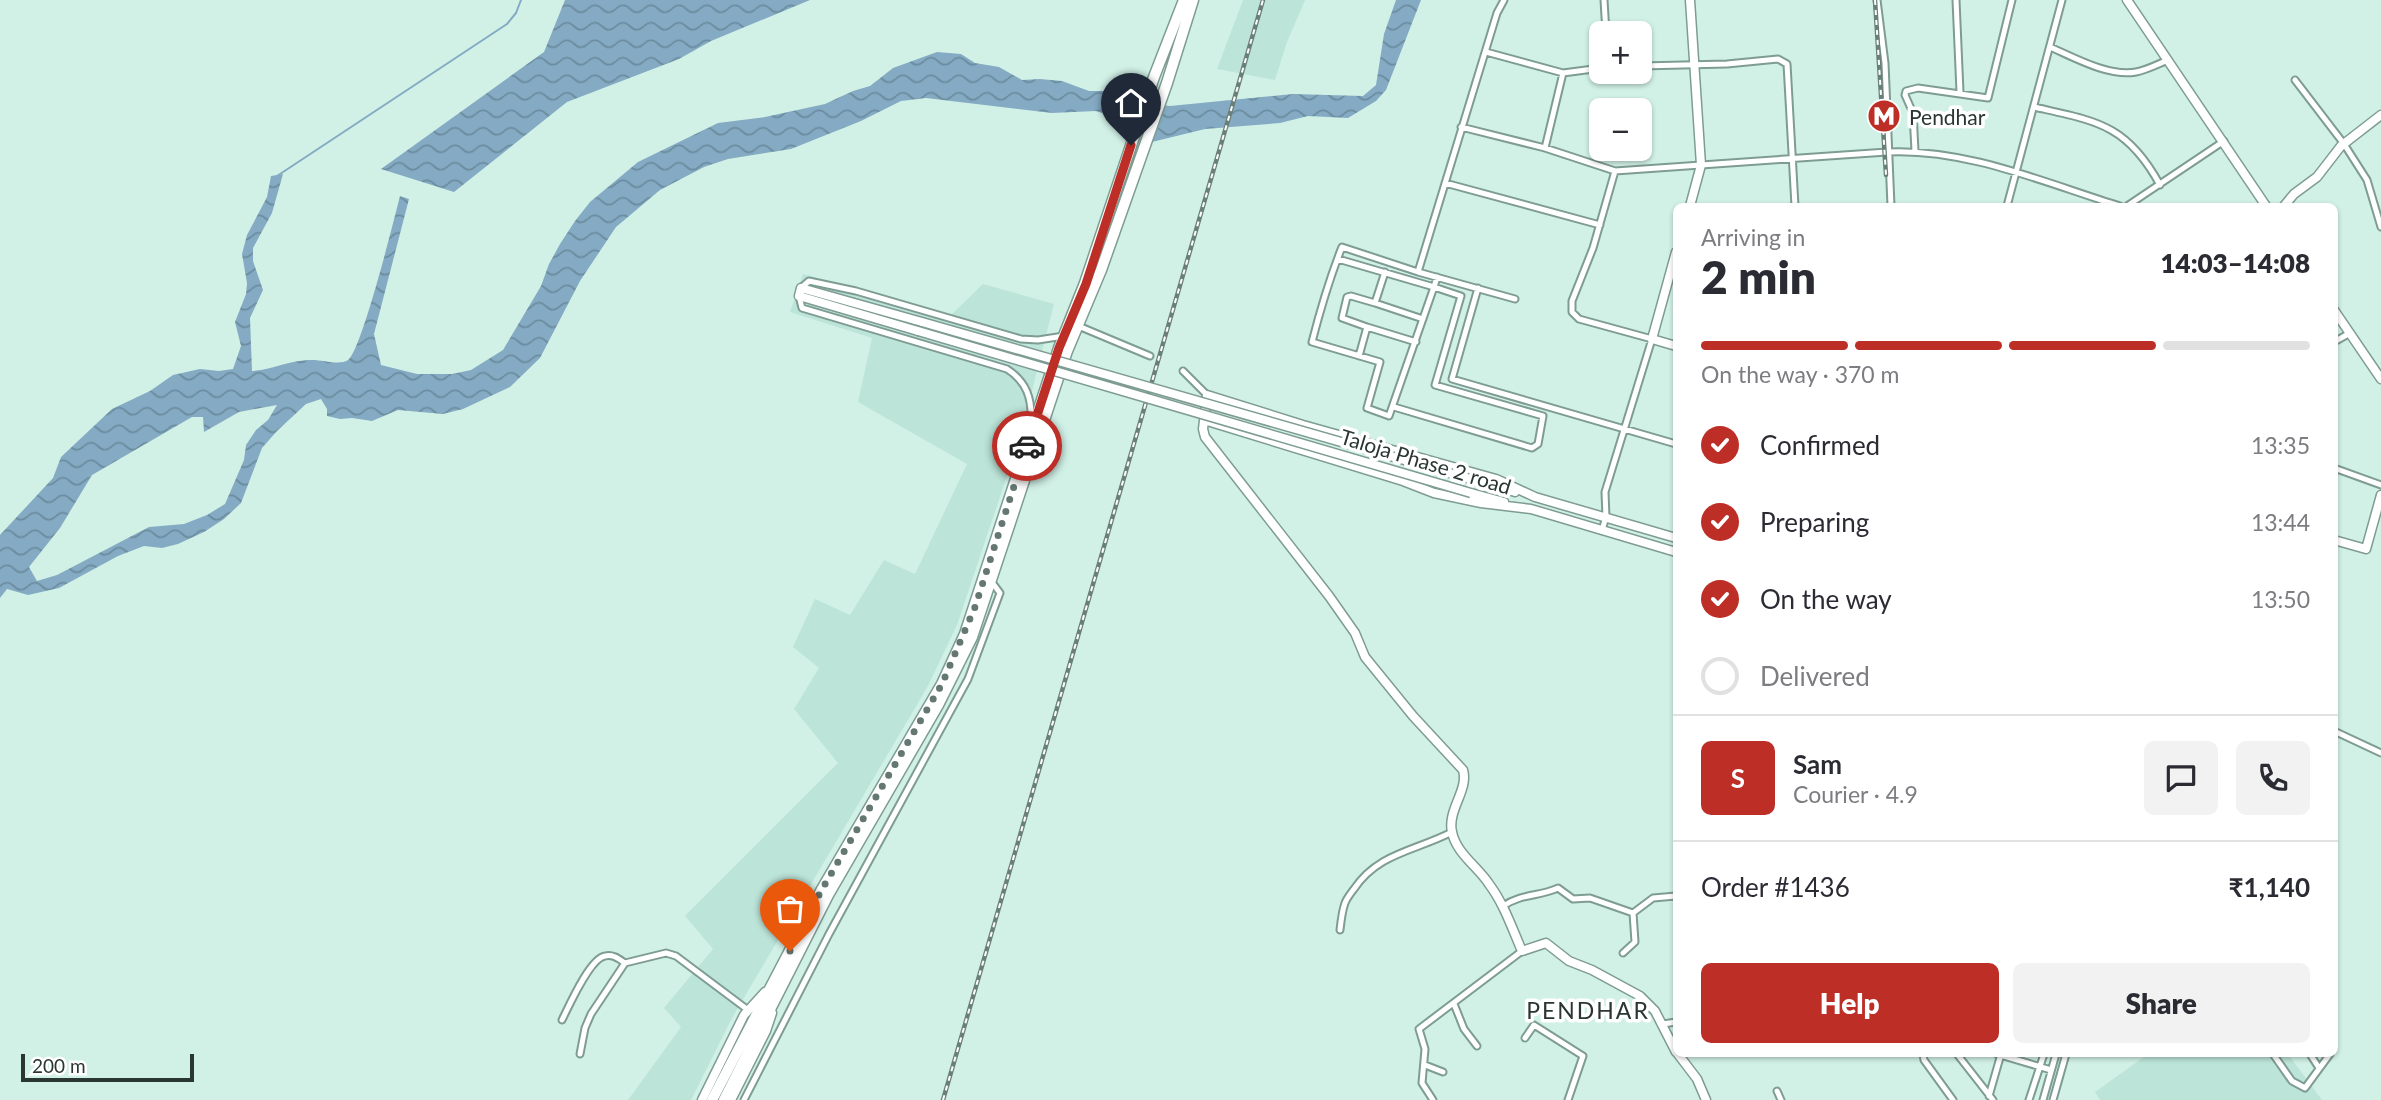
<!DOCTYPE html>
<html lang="en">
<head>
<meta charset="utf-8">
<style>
  :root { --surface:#fff; --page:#f2f2f3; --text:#2b2b33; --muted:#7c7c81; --line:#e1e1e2; --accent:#bc2e26 }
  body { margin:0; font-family:Lato,sans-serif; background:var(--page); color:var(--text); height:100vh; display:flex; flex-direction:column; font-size:26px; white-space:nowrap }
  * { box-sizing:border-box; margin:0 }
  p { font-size:23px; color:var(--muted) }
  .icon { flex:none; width:38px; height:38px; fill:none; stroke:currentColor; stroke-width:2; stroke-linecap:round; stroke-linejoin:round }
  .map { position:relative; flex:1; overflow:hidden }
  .details { position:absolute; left:1673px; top:203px; width:665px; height:854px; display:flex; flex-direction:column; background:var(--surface); border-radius:10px; box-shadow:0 2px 5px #0004 }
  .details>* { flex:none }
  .buttons { position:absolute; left:1589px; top:21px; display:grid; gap:14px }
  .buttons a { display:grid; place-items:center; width:63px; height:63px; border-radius:10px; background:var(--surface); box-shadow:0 2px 5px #0004; font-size:35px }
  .scale { position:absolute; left:21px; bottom:18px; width:173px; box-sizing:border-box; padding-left:7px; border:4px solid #2a3633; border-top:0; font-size:19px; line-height:24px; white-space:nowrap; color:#2a3633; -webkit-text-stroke:5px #fff; paint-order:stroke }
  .pin { position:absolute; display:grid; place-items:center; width:60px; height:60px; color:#fff; margin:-72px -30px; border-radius:50% 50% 50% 0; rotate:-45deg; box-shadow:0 0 7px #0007 }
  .pin .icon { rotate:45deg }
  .courier { position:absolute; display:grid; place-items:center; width:70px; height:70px; margin:-35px; border:5px solid #bc2e26; border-radius:50%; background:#fff; color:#222; box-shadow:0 2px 9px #0007 }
  .overview em { font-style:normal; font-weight:800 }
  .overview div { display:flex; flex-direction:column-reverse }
  .overview { display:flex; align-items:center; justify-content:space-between; height:119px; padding:0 28px }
  h1 { font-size:46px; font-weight:800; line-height:52px }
  .bar { display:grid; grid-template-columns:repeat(4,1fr); gap:10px 7px; align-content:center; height:84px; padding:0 28px }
  .bar i { height:9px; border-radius:5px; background:var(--line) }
  .bar .current { background:var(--accent) }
  .bar p { grid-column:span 4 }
  .line { display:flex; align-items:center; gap:18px; padding:0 28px; border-top:2px solid var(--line) }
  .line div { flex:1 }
  .round { display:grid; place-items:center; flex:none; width:74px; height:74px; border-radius:10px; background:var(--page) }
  ol { padding:0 28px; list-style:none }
  li { display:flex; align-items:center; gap:21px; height:77px }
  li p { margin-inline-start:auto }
  li .icon { padding:7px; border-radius:50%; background:var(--accent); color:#fff; stroke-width:4 }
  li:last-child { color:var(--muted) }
  li i { width:38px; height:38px; border:4px solid var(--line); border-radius:50% }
  .action { display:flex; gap:14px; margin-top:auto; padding:14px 28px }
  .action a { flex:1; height:80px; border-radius:10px; background:var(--accent); color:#fff; font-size:28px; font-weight:800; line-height:80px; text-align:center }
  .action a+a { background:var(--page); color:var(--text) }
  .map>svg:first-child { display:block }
  .built { fill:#bce4d8 }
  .water { fill:url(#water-waves); fill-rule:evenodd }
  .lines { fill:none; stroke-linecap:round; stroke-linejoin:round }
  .stream { stroke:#84abc3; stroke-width:2 }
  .street-casing { stroke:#7e9c93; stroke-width:9 }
  .secondary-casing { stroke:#7e9c93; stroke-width:11 }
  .highway-casing { stroke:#7e9c93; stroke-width:13 }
  .street { stroke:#fff; stroke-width:5 }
  .secondary { stroke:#fff; stroke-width:8 }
  .highway { stroke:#fff; stroke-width:10 }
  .rail-casing { stroke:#6b7f79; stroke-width:4.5 }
  .rail { stroke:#fff; stroke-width:2; stroke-dasharray:5; stroke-linecap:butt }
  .secondary-bridge-casing { stroke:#7e9c93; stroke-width:11; stroke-linecap:butt }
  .secondary-bridge { stroke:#fff; stroke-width:8 }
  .done { stroke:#647772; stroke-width:7; stroke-dasharray:0 12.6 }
  .route { stroke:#bc2e26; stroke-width:9 }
  .labels { text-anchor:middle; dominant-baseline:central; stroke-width:7; stroke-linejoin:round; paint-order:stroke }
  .poi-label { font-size:21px; fill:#2a3633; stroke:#fff; text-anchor:start }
  .street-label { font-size:21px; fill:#2a3633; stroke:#fff }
  .neighbourhood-label { font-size:23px; letter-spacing:2px; fill:#2a3633; stroke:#fff }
</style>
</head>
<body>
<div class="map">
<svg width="2381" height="1100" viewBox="0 0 2381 1100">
  <defs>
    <pattern id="water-waves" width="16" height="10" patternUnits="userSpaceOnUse" patternTransform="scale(1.75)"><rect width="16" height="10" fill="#84abc3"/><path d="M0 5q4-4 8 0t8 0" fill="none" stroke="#6c8c9f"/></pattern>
  </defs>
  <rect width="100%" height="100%" fill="#d1f1e7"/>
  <path class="built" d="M 1243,0 L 1305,0 L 1287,42 L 1275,80 L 1217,69 Z
    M 803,274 L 950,316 L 983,284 L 1054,304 L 1021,434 L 957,625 L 928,686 L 732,1018 L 691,1100 L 628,1100 L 681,1027 L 664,1008 L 713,949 L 685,916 L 838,763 L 794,709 L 819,668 L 793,647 L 815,599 L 850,615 L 884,560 L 915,574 L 967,464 L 858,402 L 872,338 L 790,312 Z
    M 2148,1054 L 2288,1054 L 2322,1100 L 2100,1100 L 2095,1092 Z"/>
  <path class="water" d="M 565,0 L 810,0 L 711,41 L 679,59 L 567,102 L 454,192 L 381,169 L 544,52 Z
    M 1396,0 L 1421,0 L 1386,90 L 1376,101 L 1348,118 L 1308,116 L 1280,123 L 1205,129 L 1152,142 L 1116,118 L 1096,111 L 1052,113 L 926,98 L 901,101 L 861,121 L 791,149 L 728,159 L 704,167 L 660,190 L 616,227 L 580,281 L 540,358 L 510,387 L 463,409 L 443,414 L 398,410 L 372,421 L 352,418 L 340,419 L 327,416 L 327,409 L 321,399 L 306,404 L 277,431 L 262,448 L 241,503 L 224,519 L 204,532 L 178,544 L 162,548 L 144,546 L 118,556 L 59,588 L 28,595 L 7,589 L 0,598 L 0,535 L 53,478 L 61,457 L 112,409 L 150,391 L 173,375 L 200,369 L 219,371 L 233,369 L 241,346 L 235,322 L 246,294 L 247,283 L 242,254 L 247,235 L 267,197 L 271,176 L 283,174 L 272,213 L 253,248 L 253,261 L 263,290 L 250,318 L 252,371 C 272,370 290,360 310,360 C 321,359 339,366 348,360 C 361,352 394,220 400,196 L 409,199 L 374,334 L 381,365 L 417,374 L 452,374 L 471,370 L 503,350 L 541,286 L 549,264 L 560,244 L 575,221 L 590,202 L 638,162 L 718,123 L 765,117 L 825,104 L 853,91 L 870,86 L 893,68 L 937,52 L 961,54 L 975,63 L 999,67 L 1022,80 L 1040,79 L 1062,81 L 1089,91 L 1104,91 L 1127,100 L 1170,106 L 1293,94 L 1363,96 L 1376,85 L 1384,34 ZM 277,405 L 268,420 L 256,430 L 246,445 L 244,460 L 225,504 L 207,515 L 184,524 L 149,527 L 57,575 L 37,581 L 29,567 L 60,528 L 92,475 L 192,417 L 203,417 L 204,432 L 239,412 Z"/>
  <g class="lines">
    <path class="stream" d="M 277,176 L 507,24 L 516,13 L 521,0"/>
    <defs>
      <path id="street" d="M 1604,0 L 1606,33
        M 1877,0 L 1885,63 L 1891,206
        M 1956,0 L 1960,92
        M 2050,47 C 2075,58 2109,77 2136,72 C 2147,70 2158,64 2168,60
        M 1486,52 L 1563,73 L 1601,68
        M 1640,66 L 1727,64 L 1778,59 L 1787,64 L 1795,206
        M 2295,80 L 2344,144 L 2367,180 L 2381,227
        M 2034,107 C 2096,121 2127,124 2160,185
        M 1461,127 L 1545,148 L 1615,171 L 1887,152 C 1966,148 2045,183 2120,206
        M 1545,148 L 1563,73
        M 1915,151 L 1913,113 L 1905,95 L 1906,91 L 1918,88 L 1988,98 L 2012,0
        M 1445,183 L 1600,225
        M 2007,206 L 2062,0
        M 2127,206 L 2224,141
        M 1338,259 L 1434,287 L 1389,416 L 1367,408 L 1380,362 L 1312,342 C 1320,311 1330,277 1342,247 L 1418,272 L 1515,299
        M 1385,272 L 1375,303 L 1423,319
        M 1418,272 L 1497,13 L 1504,0
        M 801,288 L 809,281 L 856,291 L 1021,339 L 1038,340 L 1064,336
        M 1478,288 L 1452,379 L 1676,444
        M 799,296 L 802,308 L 1007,369 C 1027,382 1032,399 1031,421
        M 1076,325 L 1150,356
        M 1367,327 L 1416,342
        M 2334,342 L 2350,333
        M 1359,356 L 1367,327 L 1342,318 L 1347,297 L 1351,296 L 1375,303
        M 1183,371 L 1207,395
        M 1394,407 L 1532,448 L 1538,444 L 1543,416 L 1435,385 L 1461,296 L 1434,287 L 1437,277
        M 2334,468 L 2381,485
        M 1602,530 L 1606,517 L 1605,492 L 1652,339 L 1579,319 L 1572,312 L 1572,301 L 1593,248 L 1615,171
        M 2334,731 L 2381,753
        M 1503,906 C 1523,893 1538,897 1558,888 L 1573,899 L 1590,898 L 1633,913 L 1635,942 L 1623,953
        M 1633,913 L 1653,898 L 1676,896
        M 1340,930 C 1341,921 1342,911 1345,903 C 1347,898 1351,893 1354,889 C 1378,853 1415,851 1452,832
        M 1454,1004 L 1464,1029 L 1477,1046
        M 562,1020 C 569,1006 590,958 605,956 C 613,954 619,959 625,963 L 666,953 L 676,956 L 748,1010
        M 1663,1024 L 1676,1022
        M 1525,1038 L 1534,1025 L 1583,1056 L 1568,1100
        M 580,1054 L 585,1028 L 591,1014 L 625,963
        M 1923,1054 L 1924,1060 L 1953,1100
        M 1957,1054 L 1993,1100
        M 1997,1054 L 2051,1070
        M 2273,1054 L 2292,1081 L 2305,1088 L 2330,1054
        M 2310,1054 L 2319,1068
        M 1425,1065 L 1443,1072
        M 1777,1091 L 1781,1100
        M 1989,1096 L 2001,1054
        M 744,1100 L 829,934 L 968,679 L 1000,593 L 991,581
        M 1433,1100 L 1422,1083 L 1425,1049 L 1419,1029 L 1522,951
        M 2029,1100 L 2044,1054
        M 2043,1100 L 2056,1054
        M 2053,1100 L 2066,1054"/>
      <path id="secondary" d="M 2127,0 L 2266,206
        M 1690,206 L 1701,165 L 1690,0
        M 2284,206 L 2294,194 L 2317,177 L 2341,146 L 2381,115
        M 1676,252 L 1652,339 L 1676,346
        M 2334,310 L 2381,379
        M 918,331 L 799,296 L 801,288 L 922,322
        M 1204,420 L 1403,481 L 1434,493 L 1481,503 L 1531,509 L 1676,552
        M 1474,480 L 1515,492
        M 1471,493 L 1504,502
        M 1676,538 L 1535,497 L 1496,479 L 1303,425 L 1207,395 L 1203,429 L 1205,437 L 1329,596 L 1355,633 L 1365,657 L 1413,716 L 1463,770 C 1469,790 1447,810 1452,832 C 1456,853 1478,867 1489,884 C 1504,904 1512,928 1522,951 L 1546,943 L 1569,961 L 1592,970 L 1640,996 L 1655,1011 L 1676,1052
        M 2334,540 L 2366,549 L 2381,495
        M 1678,1054 L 1697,1079 L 1706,1100
        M 702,1100 L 744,1015 L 765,992
        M 731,1100 L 766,1031 L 772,1013"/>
      <path id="highway" d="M 712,1100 L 821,891 L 942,684 L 965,634 L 1059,348 L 1085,283 L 1154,77 L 1184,0
        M 724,1100 L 828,895 L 938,705 L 972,637 L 1067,351 L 1101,270 L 1167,83 L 1193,0"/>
    </defs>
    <use href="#street" class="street-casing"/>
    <use href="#secondary" class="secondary-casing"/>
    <use href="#highway" class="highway-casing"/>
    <use href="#street" class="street"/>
    <use href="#secondary" class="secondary"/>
    <use href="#highway" class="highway"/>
    <defs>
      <path id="rail" d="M 1875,0 L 1886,175
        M 943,1100 L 1263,0"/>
    </defs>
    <use href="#rail" class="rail-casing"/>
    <use href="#rail" class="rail"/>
    <defs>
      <path id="secondary-bridge" d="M 922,322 L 1474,480
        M 918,331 L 1471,493"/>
    </defs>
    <use href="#secondary-bridge" class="secondary-bridge-casing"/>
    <use href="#secondary-bridge" class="secondary-bridge"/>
  </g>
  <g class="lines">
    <path class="done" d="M 790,951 L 821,891 L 942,684 L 975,607 L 1027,446"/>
    <path class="route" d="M 1027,446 L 1059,348 L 1086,284 L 1131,145"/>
  </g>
  <defs>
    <symbol id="metro-disc" viewBox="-11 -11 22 22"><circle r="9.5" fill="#bc2e26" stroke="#fff"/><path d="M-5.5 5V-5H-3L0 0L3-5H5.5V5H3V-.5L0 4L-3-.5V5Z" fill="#fff"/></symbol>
  </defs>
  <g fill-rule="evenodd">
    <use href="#metro-disc" x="1865" y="97" width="38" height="38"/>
  </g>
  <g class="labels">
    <g class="poi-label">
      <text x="1909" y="116">Pendhar</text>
    </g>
    <g class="street-label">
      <text transform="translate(1426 461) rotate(17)">Taloja Phase 2 road</text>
    </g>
    <g class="neighbourhood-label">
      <text x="1588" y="1010">PENDHAR</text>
    </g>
  </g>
</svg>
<div class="buttons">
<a>+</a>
<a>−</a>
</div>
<div class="scale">200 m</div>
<div class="pin" style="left:790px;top:951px;background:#ea580c"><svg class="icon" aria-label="bag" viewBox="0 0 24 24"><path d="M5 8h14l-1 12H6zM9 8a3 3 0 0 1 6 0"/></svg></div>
<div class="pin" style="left:1131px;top:145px;background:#1f2937"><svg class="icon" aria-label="home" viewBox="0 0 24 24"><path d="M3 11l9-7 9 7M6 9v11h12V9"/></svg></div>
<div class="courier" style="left:1027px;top:446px"><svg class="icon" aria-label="car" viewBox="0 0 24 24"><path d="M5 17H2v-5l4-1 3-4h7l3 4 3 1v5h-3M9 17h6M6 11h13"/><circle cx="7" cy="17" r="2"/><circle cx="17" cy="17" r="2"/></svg></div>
<section class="details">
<div class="overview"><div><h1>2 min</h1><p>Arriving in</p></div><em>14:03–14:08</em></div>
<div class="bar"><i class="current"></i><i class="current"></i><i class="current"></i><i></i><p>On the way · 370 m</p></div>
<ol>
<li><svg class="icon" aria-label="check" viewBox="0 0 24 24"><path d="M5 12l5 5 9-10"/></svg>Confirmed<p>13:35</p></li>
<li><svg class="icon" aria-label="check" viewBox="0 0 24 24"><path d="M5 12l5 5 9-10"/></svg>Preparing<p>13:44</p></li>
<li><svg class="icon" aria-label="check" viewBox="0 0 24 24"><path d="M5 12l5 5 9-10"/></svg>On the way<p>13:50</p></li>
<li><i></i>Delivered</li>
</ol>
<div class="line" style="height:126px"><b class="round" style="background:var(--accent);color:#fff">S</b><div><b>Sam</b><p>Courier · 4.9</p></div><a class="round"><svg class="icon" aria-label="chat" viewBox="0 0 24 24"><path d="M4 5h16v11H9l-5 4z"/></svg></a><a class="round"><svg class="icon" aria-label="phone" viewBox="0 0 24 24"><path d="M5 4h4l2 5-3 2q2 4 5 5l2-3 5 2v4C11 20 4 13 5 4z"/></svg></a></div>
<div class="line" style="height:91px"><div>Order #1436</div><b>₹1,140</b></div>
<div class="action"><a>Help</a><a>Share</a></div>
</section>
</div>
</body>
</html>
